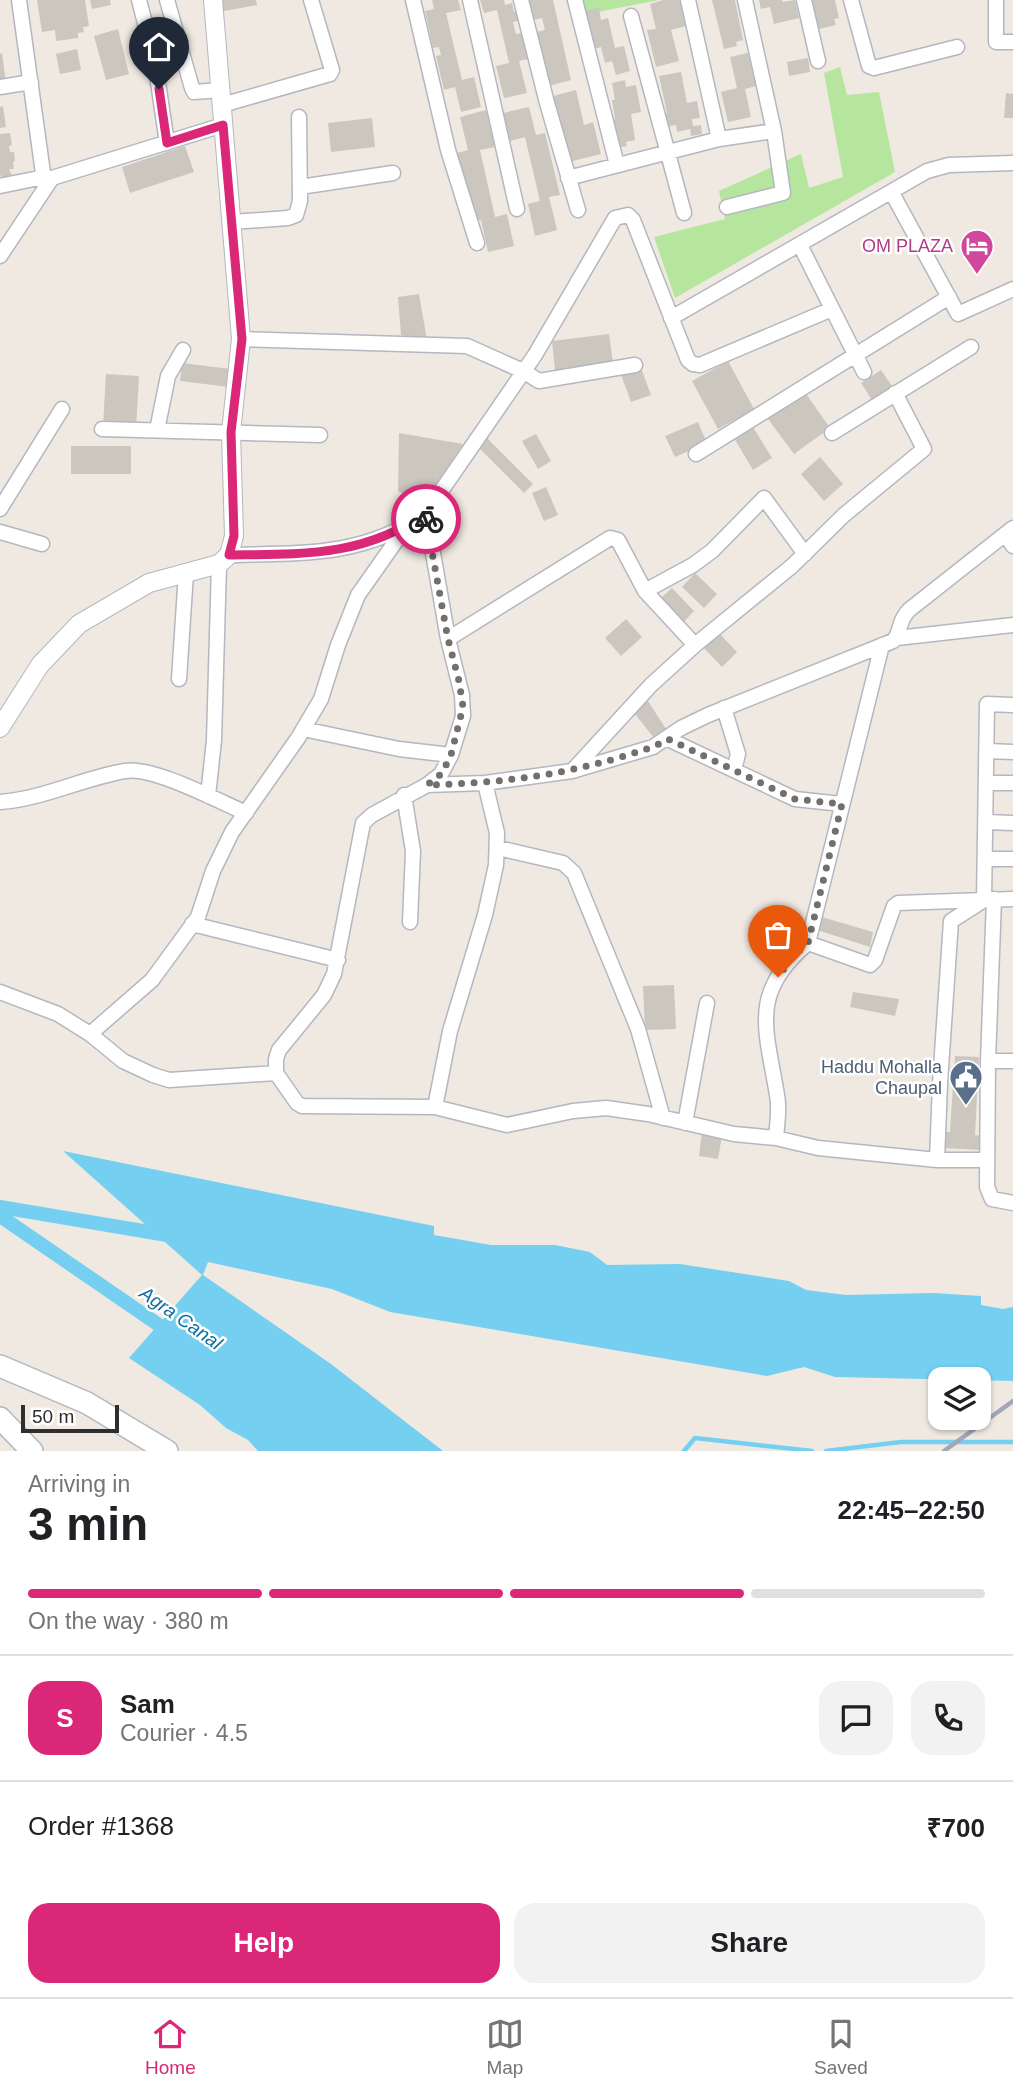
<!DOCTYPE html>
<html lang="en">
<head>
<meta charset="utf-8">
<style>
  :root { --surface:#fff; --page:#f2f2f2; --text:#202124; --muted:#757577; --line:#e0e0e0; --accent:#db2777 }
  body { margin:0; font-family:Arial,sans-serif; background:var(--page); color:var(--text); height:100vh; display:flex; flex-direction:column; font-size:26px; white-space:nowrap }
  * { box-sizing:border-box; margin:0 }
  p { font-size:23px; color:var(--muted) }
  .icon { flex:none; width:38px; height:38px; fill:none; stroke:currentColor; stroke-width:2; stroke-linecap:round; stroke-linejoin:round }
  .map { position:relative; height:1451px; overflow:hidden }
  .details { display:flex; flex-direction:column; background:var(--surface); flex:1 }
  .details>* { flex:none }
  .buttons { position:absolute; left:928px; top:1367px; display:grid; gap:14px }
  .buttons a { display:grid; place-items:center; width:63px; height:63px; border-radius:14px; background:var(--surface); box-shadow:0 2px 5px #0004; font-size:35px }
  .scale { position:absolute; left:21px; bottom:18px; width:98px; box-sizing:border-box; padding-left:7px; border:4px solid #2e2e2e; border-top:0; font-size:19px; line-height:24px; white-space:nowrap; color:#2e2e2e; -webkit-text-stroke:5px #fff; paint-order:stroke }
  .pin { position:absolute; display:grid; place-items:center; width:60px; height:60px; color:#fff; margin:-72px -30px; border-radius:50% 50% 50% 0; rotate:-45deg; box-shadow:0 0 7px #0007 }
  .pin .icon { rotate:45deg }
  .courier { position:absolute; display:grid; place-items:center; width:70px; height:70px; margin:-35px; border:5px solid #db2777; border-radius:50%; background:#fff; color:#222; box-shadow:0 2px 9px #0007 }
  .overview em { font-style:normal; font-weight:600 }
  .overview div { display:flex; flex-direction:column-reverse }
  .overview { display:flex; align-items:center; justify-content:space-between; height:119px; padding:0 28px }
  h1 { font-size:46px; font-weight:600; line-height:52px }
  .bar { display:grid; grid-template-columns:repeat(4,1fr); gap:10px 7px; align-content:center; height:84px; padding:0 28px }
  .bar i { height:9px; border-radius:5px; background:var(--line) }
  .bar .on { background:var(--accent) }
  .bar p { grid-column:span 4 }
  .line { display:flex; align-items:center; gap:18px; padding:0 28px; border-top:2px solid var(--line) }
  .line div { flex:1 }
  .round { display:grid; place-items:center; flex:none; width:74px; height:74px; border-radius:21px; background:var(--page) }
  .cta { display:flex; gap:14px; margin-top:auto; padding:14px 28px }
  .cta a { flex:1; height:80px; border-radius:21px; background:var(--accent); color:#fff; font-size:28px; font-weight:600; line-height:80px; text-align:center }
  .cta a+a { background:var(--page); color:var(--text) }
  .tab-bar { display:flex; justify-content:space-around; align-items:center; height:98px; border-top:2px solid var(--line); background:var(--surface); font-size:19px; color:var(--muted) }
  .tab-bar a { display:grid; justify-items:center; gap:4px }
  .tab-bar .on { color:var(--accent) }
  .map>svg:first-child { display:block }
  .green { fill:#b6e59e }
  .water { fill:#75cff0 }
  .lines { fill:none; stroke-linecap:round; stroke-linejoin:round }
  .stream { stroke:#75cff0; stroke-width:4.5 }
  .canal { stroke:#75cff0; stroke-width:14 }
  .building { fill:#cbc7bf }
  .minor-casing { stroke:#b4b7c1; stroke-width:17 }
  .tertiary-casing { stroke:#b4b7c1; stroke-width:20 }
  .secondary-casing { stroke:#b4b7c1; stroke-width:24 }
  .minor { stroke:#fff; stroke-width:14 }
  .tertiary { stroke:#fff; stroke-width:18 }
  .secondary { stroke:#fff; stroke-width:21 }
  .rail { stroke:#a3a6b8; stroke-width:4.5 }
  .done { stroke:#726f6d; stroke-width:7; stroke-dasharray:0 12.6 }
  .route { stroke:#db2777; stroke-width:9 }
  .labels { text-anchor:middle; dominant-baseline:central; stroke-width:5; stroke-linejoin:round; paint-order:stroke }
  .hotel-label { font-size:18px; fill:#b23c85; stroke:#fff; text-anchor:end }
  .service-label { font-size:18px; fill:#4e5e75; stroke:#fff; text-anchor:end }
  .water-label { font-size:19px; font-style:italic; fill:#0d6fa3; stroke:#fff }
</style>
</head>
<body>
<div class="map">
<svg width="1013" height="1451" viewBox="0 0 1013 1451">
  <rect width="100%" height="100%" fill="#efe9e1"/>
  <path class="green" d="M 583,0 L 659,0 L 587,14 Z
    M 840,67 L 847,95 L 879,92 L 895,172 L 675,298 L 654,237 L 725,219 L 719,191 L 801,154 L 809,188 L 843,177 L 824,73 Z"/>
  <path class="water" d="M 63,1151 L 434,1226 L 434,1235 L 491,1245 L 555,1245 L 590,1252 L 607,1265 L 680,1264 L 789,1281 L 806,1290 L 846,1295 L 933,1293 L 981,1296 L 981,1305 L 1003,1309 L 1013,1307 L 1013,1381 L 835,1377 L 804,1367 L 767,1376 L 390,1312 L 332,1289 L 208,1262 L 203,1275 L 331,1364 L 443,1451 L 258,1451 L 248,1440 L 226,1428 L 200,1405 L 129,1358 L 202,1275 Z"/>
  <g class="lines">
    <path class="stream" d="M 684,1451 L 695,1438 L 812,1451
      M 826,1451 L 901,1442 L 1013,1442"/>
    <path class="canal" d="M 0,1207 L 173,1236
      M 0,1216 L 172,1334"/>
  </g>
  <path class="building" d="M 37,0 L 85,0 L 89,26 L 83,27 L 84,32 L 78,33 L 78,38 L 56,41 L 55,30 L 42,32 Z
    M 90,0 L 110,0 L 111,5 L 92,9 Z
    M 217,0 L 256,0 L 257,5 L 219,12 Z
    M 432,0 L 458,0 L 461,10 L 446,13 L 462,80 L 474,77 L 481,107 L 461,112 L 455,87 L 444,90 L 436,56 L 441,55 L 439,47 L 433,48 L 425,11 L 434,9 Z
    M 480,0 L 504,0 L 505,5 L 512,3 L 514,12 L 517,11 L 519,21 L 513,22 L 516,34 L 522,33 L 528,59 L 519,61 L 527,93 L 504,98 L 496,66 L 509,63 L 497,10 L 484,13 Z
    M 528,0 L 553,0 L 571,80 L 549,86 L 536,32 L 545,30 L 542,18 L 533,20 Z
    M 663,0 L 680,0 L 686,26 L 671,30 L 679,61 L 656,67 L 647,30 L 656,29 L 650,4 Z
    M 712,0 L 735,0 L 743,40 L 736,42 L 737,46 L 724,49 Z
    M 759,0 L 782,0 L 783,2 L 795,0 L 799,18 L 774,24 L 770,7 L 761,9 Z
    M 810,0 L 835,0 L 839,18 L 834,19 L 836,25 L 819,29 Z
    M 599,8 L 601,20 L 608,18 L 615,48 L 624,46 L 630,71 L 616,75 L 612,61 L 605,63 L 601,47 L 591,50 L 582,12 Z
    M 118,29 L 129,74 L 106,80 L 94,36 Z
    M 77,49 L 81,70 L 60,74 L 56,54 Z
    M 2,53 L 6,84 L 0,85 L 0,54 Z
    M 748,53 L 756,86 L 745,89 L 751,117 L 728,122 L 721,92 L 737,88 L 730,57 Z
    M 808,58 L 810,72 L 789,76 L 787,62 Z
    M 681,72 L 687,103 L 697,101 L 700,118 L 692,119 L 693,126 L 701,125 L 702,134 L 691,136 L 690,129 L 677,132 L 676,125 L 665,127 L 663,114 L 667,113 L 659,76 Z
    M 625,80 L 626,87 L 636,85 L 641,112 L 631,114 L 635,140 L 626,142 L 627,146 L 615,148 L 609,120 L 615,119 L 612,100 L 615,100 L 612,83 Z
    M 576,90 L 584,125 L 593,122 L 601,154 L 569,162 L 553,96 Z
    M 1006,93 L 1013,94 L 1013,118 L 1004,118 Z
    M 3,106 L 6,127 L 0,128 L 0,107 Z
    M 529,107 L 536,135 L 545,133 L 560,195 L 549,197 L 557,230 L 535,236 L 528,204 L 540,201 L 525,137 L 510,141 L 503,113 Z
    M 486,110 L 495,147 L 480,150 L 495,217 L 507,214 L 514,246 L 488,252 L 481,220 L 473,222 L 457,153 L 468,150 L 460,117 Z
    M 372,118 L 375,147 L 331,152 L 328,123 Z
    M 10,133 L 12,145 L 9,146 L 10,152 L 14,152 L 15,161 L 13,162 L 14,169 L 9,169 L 13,177 L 2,179 L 0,174 L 0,134 Z
    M 185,146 L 194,172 L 130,193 L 122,167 Z
    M 419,294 L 427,340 L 401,335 L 398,297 Z
    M 609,334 L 613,363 L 555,371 L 552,341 Z
    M 728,361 L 754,409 L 718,429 L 692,381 Z
    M 182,363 L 231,369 L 229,387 L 180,381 Z
    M 641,368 L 651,395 L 631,402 L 621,375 Z
    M 881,370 L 894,389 L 874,403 L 861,383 Z
    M 106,374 L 139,376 L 136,428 L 103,426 Z
    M 802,388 L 830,428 L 794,454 L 765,415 Z
    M 698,422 L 707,443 L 675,457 L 665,436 Z
    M 753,427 L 772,458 L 753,470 L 734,438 Z
    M 399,433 L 463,444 L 424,504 L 398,491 Z
    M 536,434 L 551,461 L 538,469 L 522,441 Z
    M 487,438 L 533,484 L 524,493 L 478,447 Z
    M 71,446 L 131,446 L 131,474 L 71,474 Z
    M 820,457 L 843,484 L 824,501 L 801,474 Z
    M 546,487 L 558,515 L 544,521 L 532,493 Z
    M 695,573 L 717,594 L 704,608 L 682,587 Z
    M 672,588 L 694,611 L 681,625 L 658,601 Z
    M 626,619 L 642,637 L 621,656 L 605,638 Z
    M 715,629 L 737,652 L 722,667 L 700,644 Z
    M 644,695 L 670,735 L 658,743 L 631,709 Z
    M 818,916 L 873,932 L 870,947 L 814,929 Z
    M 674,985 L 676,1029 L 645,1030 L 643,986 Z
    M 853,992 L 899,999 L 895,1016 L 850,1007 Z
    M 955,1056 L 979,1057 L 975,1135 L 981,1136 L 980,1150 L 945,1148 L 946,1132 L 950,1132 Z
    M 702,1132 L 722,1135 L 718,1159 L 699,1156 Z"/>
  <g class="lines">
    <defs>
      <path id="minor" d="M 139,0 L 155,62 L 167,143
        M 167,0 L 192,88 L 194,92 L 220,90
        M 413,0 L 448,150 L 477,243
        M 470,0 L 517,209
        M 521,0 L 547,103 L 578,210
        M 575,0 L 617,165
        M 688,0 L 719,139
        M 804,0 L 818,61
        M 851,0 L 869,66 L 874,68 L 957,47
        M 996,0 L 996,42 L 1013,42
        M 631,16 L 684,213
        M 0,87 L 31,82
        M 222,105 L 330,74 L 332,70 L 311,0
        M 568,178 L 719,139 L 774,131
        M 0,186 L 39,178 L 43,173 L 19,0
        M 300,187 L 393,173
        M 892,193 L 958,314 L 1013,289
        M 727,207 L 783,193 L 774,131 L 745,0
        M 232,222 L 288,218 L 296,215 L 300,201 L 299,117
        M 800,245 L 864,372
        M 0,256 L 52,178 L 223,125
        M 671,318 L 927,171 L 949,165 L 1013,163
        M 241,339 L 467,346 L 523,371 L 539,381 L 635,365
        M 102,429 L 320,435
        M 157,430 L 168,376 L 183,350
        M 832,433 L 971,347
        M 696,454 L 949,297
        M 0,509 L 62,409
        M 0,532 L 42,544
        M 1005,534 L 1013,546
        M 229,555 C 302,553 364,557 426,513 L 535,355 L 615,218 L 628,215 L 633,220 L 688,360 L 693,364 L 700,365 L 832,309
        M 897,638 L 1013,625
        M 448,639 L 610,538 L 618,540 L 645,591
        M 695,645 L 645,591 L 693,565 L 712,551 L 764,498 L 805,554
        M 179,679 L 186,573
        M 724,708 L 738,754 L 734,770
        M 303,729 L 399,749 L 451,755
        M 668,739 L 795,799 L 842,804
        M 987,751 L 1013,752
        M 573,770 L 651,685 L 695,645 L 792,566 L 844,515 L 924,449 L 895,393
        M 987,783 L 1013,783
        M 427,785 L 485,783 L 572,771 L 653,747 L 681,728 L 708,715 L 893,641 C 902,632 897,622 909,610 L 1013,528
        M 404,795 L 413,851 L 410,922
        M 208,796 L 214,740 L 219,564
        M 0,802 C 43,799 83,778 125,771 C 153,766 218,801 246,813
        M 986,822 L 1013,823
        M 498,848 L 563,863 L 574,873 L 638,1029 L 663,1118
        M 985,859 L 1013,859
        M 994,899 L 988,1061 L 987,1187 L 992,1199 L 1013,1203
        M 192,924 L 338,960
        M 808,943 L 882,645
        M 0,992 L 58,1014 L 90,1034 L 123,1061 L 153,1075 L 169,1080 L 276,1073 L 297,1103 L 302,1106 L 435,1107 L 507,1125 L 573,1111 L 606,1108 L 648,1114 L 734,1134 L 776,1138 L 818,1148 L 937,1160 L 986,1160
        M 90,1034 L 152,980 L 198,917 L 213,871 L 232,832 L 298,738 L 321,699 L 338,645 L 358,595 L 403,531
        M 988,1061 L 1013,1061
        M 276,1073 L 276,1059 L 279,1050 L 324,995 L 334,974 L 363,823 L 372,815 L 427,785 L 441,774 L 451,755 L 463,716 L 462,695 L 448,639 L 426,513
        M 435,1107 L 450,1031 L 485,915 L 496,865 L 497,833 L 485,783
        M 685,1123 L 707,1003
        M 776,1138 C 777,1124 780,1109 777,1095 C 766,1028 749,993 808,943 L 870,965 L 875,960 L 894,906 L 898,903 L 1013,899
        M 937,1160 L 940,1083 L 951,921 L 984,900 L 987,704 L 1013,705"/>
      <path id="tertiary" d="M 0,728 L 40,665 L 79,624 L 149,583 L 219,564 L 229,555 L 234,536 L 231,432 L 241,339 L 213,0"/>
      <path id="secondary" d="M 0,1366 L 87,1403 L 167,1451
        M 0,1418 L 32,1451"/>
    </defs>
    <use href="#minor" class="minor-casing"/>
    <use href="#tertiary" class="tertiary-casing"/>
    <use href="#secondary" class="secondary-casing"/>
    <use href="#minor" class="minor"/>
    <use href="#tertiary" class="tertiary"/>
    <use href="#secondary" class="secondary"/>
    <path class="rail" d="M 944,1451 L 1013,1401"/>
  </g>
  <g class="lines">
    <path class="done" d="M 426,519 L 448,639 L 459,681 L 463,707 L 451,755 L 445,767 L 441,774 L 427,785 C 495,783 552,777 618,758 C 635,752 652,749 668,739 L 795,799 L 842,804 L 808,943 L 791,958 L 778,977"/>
    <path class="route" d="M 159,89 L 167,143 L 223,125 L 242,339 L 231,432 L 234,536 L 229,555 C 302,554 364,557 426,513 L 426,519"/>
  </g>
  <defs>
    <symbol id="hotel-pin" viewBox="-11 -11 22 30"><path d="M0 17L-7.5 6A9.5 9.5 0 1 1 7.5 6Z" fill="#d1479c" stroke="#fff"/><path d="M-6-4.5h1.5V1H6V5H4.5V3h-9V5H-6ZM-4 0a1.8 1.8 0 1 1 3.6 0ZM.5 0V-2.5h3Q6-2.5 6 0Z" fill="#fff"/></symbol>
    <symbol id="civic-pin" viewBox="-11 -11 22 30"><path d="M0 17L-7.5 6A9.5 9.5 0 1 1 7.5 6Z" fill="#5c6f8a" stroke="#fff"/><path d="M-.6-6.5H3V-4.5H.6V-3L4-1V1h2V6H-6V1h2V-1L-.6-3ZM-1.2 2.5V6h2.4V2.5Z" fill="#fff"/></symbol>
  </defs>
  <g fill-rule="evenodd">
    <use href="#hotel-pin" x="958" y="227" width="38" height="52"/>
    <use href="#civic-pin" x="947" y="1058" width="38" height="52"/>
  </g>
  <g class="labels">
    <g class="hotel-label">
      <text x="953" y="246">OM PLAZA</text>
    </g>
    <g class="service-label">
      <text x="942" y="1067">Haddu Mohalla<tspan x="942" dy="21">Chaupal</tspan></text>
    </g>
    <g class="water-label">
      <text transform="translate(181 1318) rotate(35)">Agra Canal</text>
    </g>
  </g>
</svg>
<div class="buttons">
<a><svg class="icon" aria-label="layers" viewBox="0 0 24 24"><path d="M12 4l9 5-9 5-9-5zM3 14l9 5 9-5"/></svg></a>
</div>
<div class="scale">50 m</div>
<div class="pin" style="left:778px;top:977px;background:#ea580c"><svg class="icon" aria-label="bag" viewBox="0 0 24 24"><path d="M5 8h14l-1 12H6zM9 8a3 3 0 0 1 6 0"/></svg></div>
<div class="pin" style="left:159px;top:89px;background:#1f2937"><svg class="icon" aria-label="home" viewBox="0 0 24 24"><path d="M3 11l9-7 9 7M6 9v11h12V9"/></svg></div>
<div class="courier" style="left:426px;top:519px"><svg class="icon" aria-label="bike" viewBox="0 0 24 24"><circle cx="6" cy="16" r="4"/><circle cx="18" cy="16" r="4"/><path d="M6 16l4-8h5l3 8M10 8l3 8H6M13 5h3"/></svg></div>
</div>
<section class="details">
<div class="overview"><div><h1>3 min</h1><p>Arriving in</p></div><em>22:45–22:50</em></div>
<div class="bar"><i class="on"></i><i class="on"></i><i class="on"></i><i></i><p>On the way · 380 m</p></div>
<div class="line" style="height:126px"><b class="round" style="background:var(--accent);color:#fff">S</b><div><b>Sam</b><p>Courier · 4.5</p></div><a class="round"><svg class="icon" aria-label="chat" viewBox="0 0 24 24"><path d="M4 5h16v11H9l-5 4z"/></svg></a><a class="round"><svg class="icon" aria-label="phone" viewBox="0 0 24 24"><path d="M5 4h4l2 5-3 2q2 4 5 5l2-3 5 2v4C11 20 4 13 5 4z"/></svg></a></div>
<div class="line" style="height:91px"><div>Order #1368</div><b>₹700</b></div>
<div class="cta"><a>Help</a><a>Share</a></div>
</section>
<nav class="tab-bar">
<a class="on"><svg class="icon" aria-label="home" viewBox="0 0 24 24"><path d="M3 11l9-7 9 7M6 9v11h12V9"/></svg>Home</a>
<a><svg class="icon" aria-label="map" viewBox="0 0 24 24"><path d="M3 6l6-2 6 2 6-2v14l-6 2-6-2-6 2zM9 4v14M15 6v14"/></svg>Map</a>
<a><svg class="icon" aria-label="saved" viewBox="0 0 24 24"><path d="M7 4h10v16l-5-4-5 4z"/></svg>Saved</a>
</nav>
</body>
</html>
